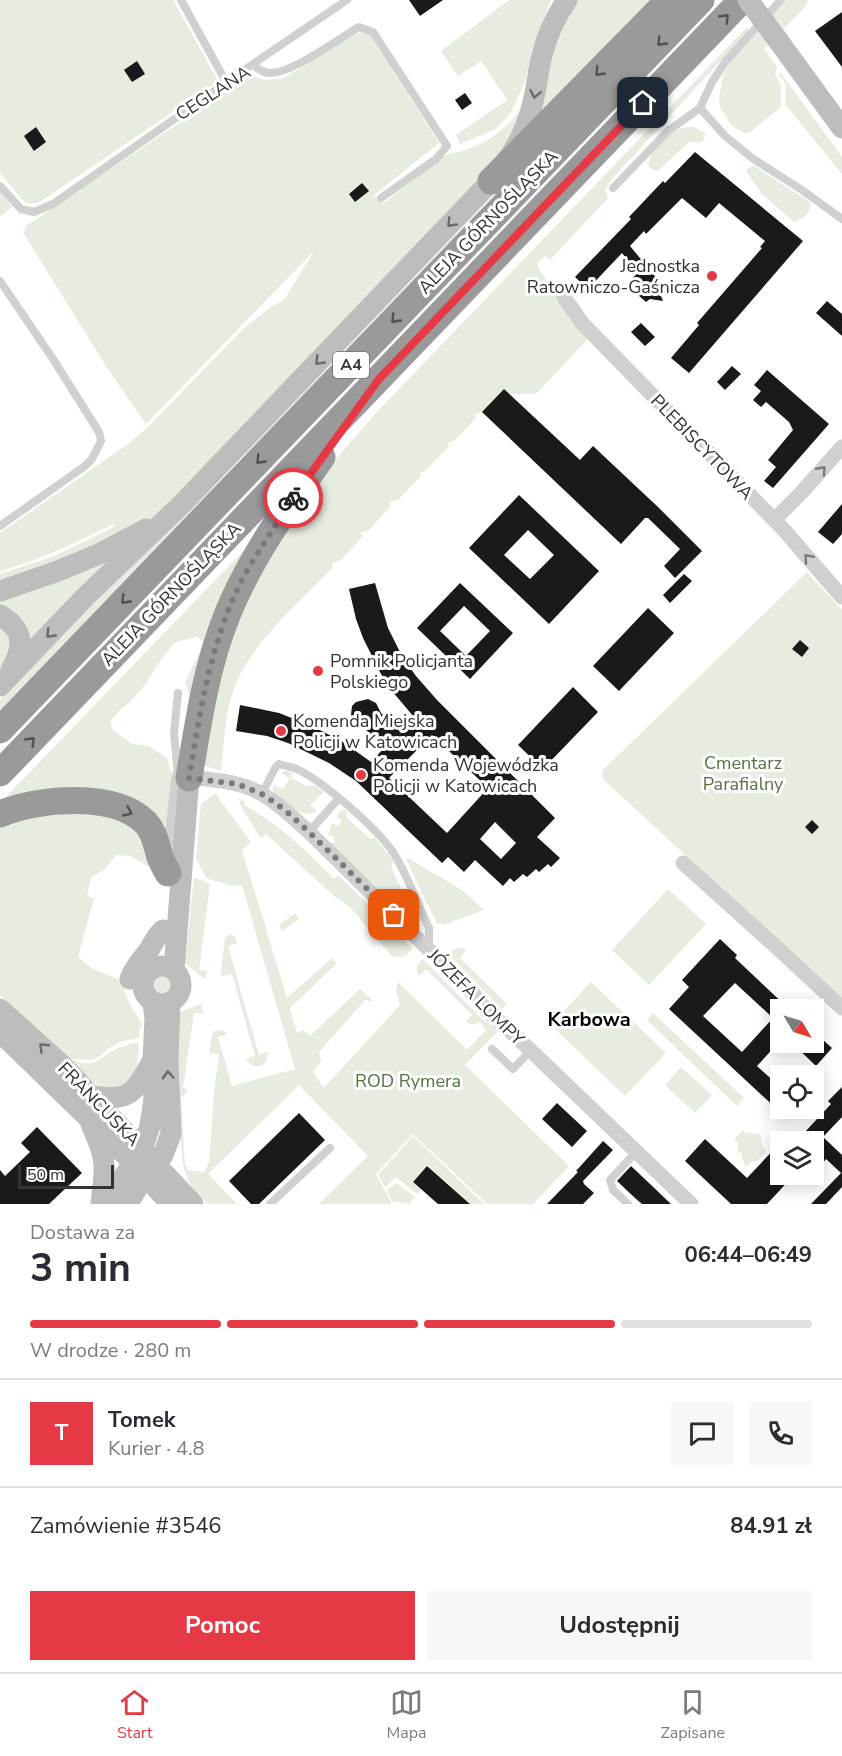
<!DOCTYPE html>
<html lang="pl">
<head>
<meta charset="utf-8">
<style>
  :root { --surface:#fff; --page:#f7f7f7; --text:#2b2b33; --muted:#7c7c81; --line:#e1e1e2; --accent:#e63946 }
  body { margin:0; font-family:"Nunito Sans",sans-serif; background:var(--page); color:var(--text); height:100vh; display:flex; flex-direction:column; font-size:22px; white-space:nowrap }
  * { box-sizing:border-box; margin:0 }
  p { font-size:20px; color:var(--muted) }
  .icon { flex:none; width:33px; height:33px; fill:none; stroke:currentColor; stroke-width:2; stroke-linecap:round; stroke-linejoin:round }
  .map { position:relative; height:1204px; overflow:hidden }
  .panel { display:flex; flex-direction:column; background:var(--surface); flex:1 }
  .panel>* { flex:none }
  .needle { width:39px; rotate:128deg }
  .buttons { position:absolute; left:770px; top:999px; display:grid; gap:12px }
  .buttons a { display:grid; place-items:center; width:54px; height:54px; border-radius:0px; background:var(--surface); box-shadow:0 3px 15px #0003; font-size:30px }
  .scale { position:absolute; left:18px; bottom:15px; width:96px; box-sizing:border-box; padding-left:6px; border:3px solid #333; border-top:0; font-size:16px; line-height:21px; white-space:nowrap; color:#333; -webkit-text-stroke:4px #fff; paint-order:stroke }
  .pin { position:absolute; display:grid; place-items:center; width:51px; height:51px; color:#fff; margin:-26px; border-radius:12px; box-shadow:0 3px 9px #0006 }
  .courier { position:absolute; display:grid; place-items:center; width:60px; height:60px; margin:-30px; border:4px solid #e63946; border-radius:50%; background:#fff; color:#222; box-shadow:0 2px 8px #0007 }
  .headline em { font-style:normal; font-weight:700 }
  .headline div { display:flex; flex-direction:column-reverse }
  .headline { display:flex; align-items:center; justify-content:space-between; height:102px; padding:0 30px }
  h1 { font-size:39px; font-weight:700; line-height:45px }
  .bar { display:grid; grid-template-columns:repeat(4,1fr); gap:9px 6px; align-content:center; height:72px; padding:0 30px }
  .bar i { height:8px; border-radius:4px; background:var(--line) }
  .bar .current { background:var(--accent) }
  .bar p { grid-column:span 4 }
  .line { display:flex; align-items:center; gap:15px; padding:0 30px; border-top:2px solid var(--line) }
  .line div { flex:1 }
  .round { display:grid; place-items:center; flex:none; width:63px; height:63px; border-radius:0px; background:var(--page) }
  .cta { display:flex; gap:12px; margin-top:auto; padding:12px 30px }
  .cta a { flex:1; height:69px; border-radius:0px; background:var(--accent); color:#fff; font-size:24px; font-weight:700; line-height:69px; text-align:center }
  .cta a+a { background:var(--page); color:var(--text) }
  .tab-bar { display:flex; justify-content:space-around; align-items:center; height:84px; border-top:2px solid var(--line); background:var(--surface); font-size:16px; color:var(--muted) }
  .tab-bar a { display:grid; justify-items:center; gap:3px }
  .tab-bar .current { color:var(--accent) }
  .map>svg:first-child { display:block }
  .green { fill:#e6ecdf }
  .building { fill:#1a1a1a; fill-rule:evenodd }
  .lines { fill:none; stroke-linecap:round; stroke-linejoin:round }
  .lane { stroke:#d0d0d0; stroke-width:8 }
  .street { stroke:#d0d0d0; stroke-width:15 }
  .secondary { stroke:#bdbdbd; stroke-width:21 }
  .highway { stroke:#9a9a9a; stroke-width:27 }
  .secondary-bridge { stroke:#bdbdbd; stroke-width:21 }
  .oneway { stroke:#525252 }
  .oneway2 { stroke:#6a6a6a }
  .oneway3 { stroke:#7a7a7a }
  .done { stroke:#7a7a7a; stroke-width:6; stroke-dasharray:0 10.8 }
  .route { stroke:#e63946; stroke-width:8 }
  .poi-dot { fill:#e63946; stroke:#fff; stroke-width:2 }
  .labels { text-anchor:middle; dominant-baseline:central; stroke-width:6; stroke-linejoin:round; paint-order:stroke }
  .shield { fill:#fff; stroke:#707070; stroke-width:1.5 }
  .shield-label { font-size:16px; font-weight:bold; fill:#333 }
  .street-label { font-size:18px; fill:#333; stroke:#fff }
  .poi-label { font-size:18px; fill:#333; stroke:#fff; text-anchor:start }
  .park-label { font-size:18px; fill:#56703f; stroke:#fff }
  .neighbourhood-label { font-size:20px; font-weight:bold; fill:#000; stroke:#fff }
</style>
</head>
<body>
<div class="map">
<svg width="842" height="1204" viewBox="0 0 842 1204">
  <rect width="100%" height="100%" fill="#fff"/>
  <path class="green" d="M 0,0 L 173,0 L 218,81 L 40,202 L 30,204 L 22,200 L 0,173 Z
    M 509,0 L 551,0 L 532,50 L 525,82 L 511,112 L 496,129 L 460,144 L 456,135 L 507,100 L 481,61 L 458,76 L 441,51 Z
    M 576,0 L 656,0 L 539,122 L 552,48 Z
    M 681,0 L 0,710 L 0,699 L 94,599 Z
    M 787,0 L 808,0 L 804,8 L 764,49 L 777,67 L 775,75 L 781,85 L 781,107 L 749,133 L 744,133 L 731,125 L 720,107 L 719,99 L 723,75 L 731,61 Z
    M 747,27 L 749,30 L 611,180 L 605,190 L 608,198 L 550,260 L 545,256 L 537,263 L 540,271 L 587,340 L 536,394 L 510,394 L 504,389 L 482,412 L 474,415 L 476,418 L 455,440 L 448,443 L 449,446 L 426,470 L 420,473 L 421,476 L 398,500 L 389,502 L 391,506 L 369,530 L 360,533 L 363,536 L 341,560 L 332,563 L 333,567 C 297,605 246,646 231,697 C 224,721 224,747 221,771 L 203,765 L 229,629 L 319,478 L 377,412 Z
    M 364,32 L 370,35 L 439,143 L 374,195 L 381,203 L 385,202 L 445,155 C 450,153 454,153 459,152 C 483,146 506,130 521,109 L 506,154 L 166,509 L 136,530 L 0,584 L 0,574 L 54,556 L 112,528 L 116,523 C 78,541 41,560 0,571 L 0,533 L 128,444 L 149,426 L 245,327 L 271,307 L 284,300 L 314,251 L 146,424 L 109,371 L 24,234 L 26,226 L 250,75 L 265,80 L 284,78 L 356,34 Z
    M 780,72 L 842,157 L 842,174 L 785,104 L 786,84 L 779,75 Z
    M 687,127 L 694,127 L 705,133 C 705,147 697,141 689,142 L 661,168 L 657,171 L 651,169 L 648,164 C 653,146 668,130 687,127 Z
    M 754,166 L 811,203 C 811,212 803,219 794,222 L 762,194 L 746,171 L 747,169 Z
    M 0,192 L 12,207 L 1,216 L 0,215 Z
    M 254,540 L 184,731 L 189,694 L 185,683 L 204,642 L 197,637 L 175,642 L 158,664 L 147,682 L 131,701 L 119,711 L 110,722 L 113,730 L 132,744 L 149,746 L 167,758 L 172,774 L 165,846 L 153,823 L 0,803 Z
    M 109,559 L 29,645 L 0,606 L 0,599 Z
    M 807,572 L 842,610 L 842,1000 L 603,779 L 602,771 Z
    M 0,627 L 6,632 L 11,645 L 0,674 Z
    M 285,771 L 291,772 L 292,778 L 307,786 L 314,785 L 324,792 L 310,805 L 317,811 C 299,820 286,803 273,793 L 273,785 L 283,789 L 290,778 L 281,773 Z
    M 214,794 L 218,795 L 218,797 L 251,842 L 242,850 L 287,998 L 332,958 L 336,963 L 335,965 L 290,1008 L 297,1033 L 304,1030 L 310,1036 L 360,989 L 374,1002 L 365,1000 L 319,1052 L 321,1061 L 313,1072 L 324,1088 L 400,1005 L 396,990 L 398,982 L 467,1050 L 486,1030 L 480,1022 L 473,1025 L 466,1022 L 472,1015 L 426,969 L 420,976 L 417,972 L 417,965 L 423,959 L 482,1019 L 499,1030 L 465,1065 L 569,1166 L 533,1204 L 487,1204 L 413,1134 L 376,1174 L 392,1204 L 319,1204 L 368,1156 L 299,1085 L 208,1174 L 237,1204 L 208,1204 L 192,1188 L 185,1173 L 183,1164 L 180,1135 L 177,1013 L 201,1004 L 204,1014 L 194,1013 L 183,1088 L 188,1089 L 184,1096 L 181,1098 L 185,1164 L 188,1170 L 203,1172 L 206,1169 L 209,1163 L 214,1092 L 219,1054 L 209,1053 L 212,1036 L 214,1031 L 223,1030 L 227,1034 L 218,1037 L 232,1086 L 295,1069 L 242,885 L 232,886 L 206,878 L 196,858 L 201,804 Z
    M 238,798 L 246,802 L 244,805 C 280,825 305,850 334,879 L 338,875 L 413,948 C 408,956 398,960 391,955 L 350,907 L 334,896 L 266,834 L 261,838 L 242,809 Z
    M 86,809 L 141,827 L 155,871 L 131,856 L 116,855 L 104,870 L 91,877 L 87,896 L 94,898 L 78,957 L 93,969 L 123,981 C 125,1001 135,1010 143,1027 L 140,1027 L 139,1038 L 120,1042 L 109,1048 L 98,1058 L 90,1060 L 70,1059 L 0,995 L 0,822 Z
    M 344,810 L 347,811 L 347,818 L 370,839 L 375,838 L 394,861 L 391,867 L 410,907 L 417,909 L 420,921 L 417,925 L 413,925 L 330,843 L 335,842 L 333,836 L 328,835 L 332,823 L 338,826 L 342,821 L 336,816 L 341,811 Z
    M 408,858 L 462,890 L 484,910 L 443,925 L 442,923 L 437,924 L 406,859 Z
    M 194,877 L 210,884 L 199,970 L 208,971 L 204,979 L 185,963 Z
    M 668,889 L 706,924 L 649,985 L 612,950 Z
    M 295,913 L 299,919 L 282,931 L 279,925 Z
    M 231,934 L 235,937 L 237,943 L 228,946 L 259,1055 L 268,1052 C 268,1063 262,1069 251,1065 L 246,1059 L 255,1056 L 232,974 L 222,976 L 221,970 L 225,938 Z
    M 457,948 L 463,948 L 466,950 L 460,958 L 507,1004 L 502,1009 L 450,956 L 452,951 Z
    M153 985a9 9 0 1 1 18 0a9 9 0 1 1-18 0Z
    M 591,982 L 666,1053 L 625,1096 L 551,1025 Z
    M 653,1013 L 744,1098 L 737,1106 L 647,1020 Z
    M 132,1043 L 139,1043 C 138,1053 139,1067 133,1076 C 125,1088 108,1092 96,1084 C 87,1078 79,1068 72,1060 C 90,1066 94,1064 109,1053 C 116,1048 124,1046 132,1043 Z
    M 681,1067 L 712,1095 L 695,1113 L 665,1085 Z
    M 743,1130 L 746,1134 L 750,1132 L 753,1134 L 760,1133 L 762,1145 L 766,1152 L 757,1161 L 751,1162 L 748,1166 L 744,1164 L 741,1152 L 738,1153 L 738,1143 L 734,1139 Z
    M 413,1136 L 484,1204 L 471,1204 L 427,1165 L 412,1182 L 421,1190 L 417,1194 L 396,1177 L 385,1187 L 378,1175 Z
    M 397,1183 L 415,1197 L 409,1204 L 392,1201 L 387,1190 Z"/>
  <path class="building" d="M 409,0 L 443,0 L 420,16 Z
    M 842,12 L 842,67 L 815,31 Z
    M 137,61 L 145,74 L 132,82 L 124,70 Z
    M 465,93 L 472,103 L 462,110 L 455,100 Z
    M 36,127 L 46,142 L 34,151 L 24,136 Z
    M 695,152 L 803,241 L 689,373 L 671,358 L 699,325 L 697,323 L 762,248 L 760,247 L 765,241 L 719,203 L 706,218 L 682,198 L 646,234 L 644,231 L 630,246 L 659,281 L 656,283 L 663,301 L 650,299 L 646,302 L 630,288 L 634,283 L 630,280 L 638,273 L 622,253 L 588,289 L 575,277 L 631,219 L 629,217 L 663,181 L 665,183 Z
    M 362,183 L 369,191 L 355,202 L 349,194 Z
    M 827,301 L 842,314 L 842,336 L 816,313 Z
    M 641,323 L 655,337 L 645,346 L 631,332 Z
    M 732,366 L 741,374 L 725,390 L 717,382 Z
    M 767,370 L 829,424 L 773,488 L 764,481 L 776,467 L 768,460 L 793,430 L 789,422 L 766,402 L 761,407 L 753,400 L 761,391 L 754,385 Z
    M 504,389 L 580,460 L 593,446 L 658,507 L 702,551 L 675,578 L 664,566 L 680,549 L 648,518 L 645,518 L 621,544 L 482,412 Z
    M 519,495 L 599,571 L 549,624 L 469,548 ZM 528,530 L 554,555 L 530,579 L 504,555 Z
    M 842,504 L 842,534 L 833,544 L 818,532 Z
    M 684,574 L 692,581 L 670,603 L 663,595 Z
    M 375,583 L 388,628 L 403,658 L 416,676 L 437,700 L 555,818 L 537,837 L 560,858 L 551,867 L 548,864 L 539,872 L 536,869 L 527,877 L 523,874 L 514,882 L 510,878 L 503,886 L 475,860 L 464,872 L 448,857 L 442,863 L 356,781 L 329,763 L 288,743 L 267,736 L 236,731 L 240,705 L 279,713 L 312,726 L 343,742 L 371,762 L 385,747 L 365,729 L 355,725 L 351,715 L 352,706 L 356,702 L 368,699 L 376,703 L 381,713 L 400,730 L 413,716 L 392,691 L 381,674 L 363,638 L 356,619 L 349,589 ZM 432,735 L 488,788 L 447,833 L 389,778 ZM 495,822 L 516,843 L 501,859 L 480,839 Z
    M 460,583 L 513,633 L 470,679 L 417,628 ZM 464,606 L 490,631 L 466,656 L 440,631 Z
    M 648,608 L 674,633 L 619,691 L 593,666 Z
    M 800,640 L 809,648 L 802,657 L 792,649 Z
    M 573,687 L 598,712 L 543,769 L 518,745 Z
    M 812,820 L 819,827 L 812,834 L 805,827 Z
    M 720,939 L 737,955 L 735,958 L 790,1010 L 780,1010 L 780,1041 L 757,1066 L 780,1087 L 780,1112 L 669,1009 L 689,987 L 682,980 ZM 735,983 L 773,1018 L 742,1052 L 703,1016 Z
    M 813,1031 L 832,1048 L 816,1066 L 791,1042 L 813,1042 Z
    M 842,1087 L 842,1117 L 823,1137 L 842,1155 L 842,1187 L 826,1204 L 811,1204 L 841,1173 L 826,1159 L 823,1163 L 813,1154 L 813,1142 L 804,1133 L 831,1104 L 828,1101 Z
    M 557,1103 L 587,1131 L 572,1147 L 542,1119 Z
    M 299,1113 L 325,1140 L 259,1204 L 251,1204 L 229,1181 Z
    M 37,1127 L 82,1173 L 49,1204 L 0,1204 L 0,1170 L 5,1176 L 30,1152 L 21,1143 Z
    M 705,1139 L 747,1178 L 780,1143 L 780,1174 L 795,1174 L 767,1204 L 731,1204 L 685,1161 Z
    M 603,1141 L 613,1150 L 583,1181 L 584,1184 L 594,1193 L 583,1204 L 547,1204 L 578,1172 L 576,1171 Z
    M 427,1166 L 453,1189 L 470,1204 L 438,1204 L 413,1182 Z
    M 631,1166 L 649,1183 L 671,1204 L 642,1204 L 635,1198 L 617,1181 Z"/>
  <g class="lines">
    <path class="lane" d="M 181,0 L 226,82
      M 253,64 L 347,0
      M 700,108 L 725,136 L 752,158 L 802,190 L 842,219
      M 0,186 L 21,209 L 34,212 L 53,204 L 253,64 C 257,69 262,72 269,73 C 290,75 340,38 359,27 L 373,32 L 447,146 L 436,159 L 381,198
      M 613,188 L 668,131 L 700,108 L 712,82 L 726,61 L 781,0
      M 0,281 L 53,359 L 99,432 L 101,441 L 92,459 L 85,466 L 0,526
      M 178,693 L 174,733 L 178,775
      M 262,794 L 275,768 L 279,764 C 285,766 292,767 297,769 C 324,782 382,832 396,857 C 409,879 418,905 429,928 L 429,940 L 426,946
      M 309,832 L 339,798
      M 492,1049 L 513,1069 L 530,1051
      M 270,1204 L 330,1148
      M 628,1204 L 613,1190 L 610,1180 L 636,1152"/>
    <path class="street" d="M 564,297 L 582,323 L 784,530 L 842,597
      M 774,520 L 801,493 L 842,447
      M 683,863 L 773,944 L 842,1008
      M 169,867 L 179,776 C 200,779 223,779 244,786 C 269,794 290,815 309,832 L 471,991 L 489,1013 L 504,1025 L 691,1204"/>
    <path class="secondary" d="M 777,39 L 842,128
      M 0,591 L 58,571 L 99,554 L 146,529
      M 0,615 C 25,630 24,647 11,670
      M 0,686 L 85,597 L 182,504 L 491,181 C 508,160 523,139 530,113 C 536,95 537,77 541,59 C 546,38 555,17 567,0
      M143 985a19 19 0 1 1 38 0a19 19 0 1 1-38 0Z
      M 174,970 L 189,778
      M 130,979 C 134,967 142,960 149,950 C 154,942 156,936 163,930
      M 0,1009 L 63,1066 L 193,1204
      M 0,1032 L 114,1143 L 171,1204
      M 90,1095 C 128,1104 136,1092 152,1061
      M 91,1124 C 97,1139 105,1154 104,1170 C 104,1181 102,1193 101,1204
      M 105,1204 L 142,1150 L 150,1126 L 154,1099 L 153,1060 L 155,1019 L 153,1002
      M 128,1204 L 145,1175 L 163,1155 L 171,1134 L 168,1061 L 170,1002"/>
    <path class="highway" d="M 491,181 L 669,0
      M 0,730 L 701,0
      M 0,773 L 742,0
      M 189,778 C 198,724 206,668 226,618 C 247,563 288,505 322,457
      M 0,814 C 37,798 115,791 146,823 C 155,833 156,844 160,857 C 162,862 165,868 168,873"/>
    <path class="secondary-bridge" d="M 748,0 L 777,39"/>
  </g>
  <defs><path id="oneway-chevron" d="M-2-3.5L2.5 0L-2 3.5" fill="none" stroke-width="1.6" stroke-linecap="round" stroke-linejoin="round" transform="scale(1.5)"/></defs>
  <g class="oneway">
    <use href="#oneway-chevron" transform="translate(725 18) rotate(-46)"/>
    <use href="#oneway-chevron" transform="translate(661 42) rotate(134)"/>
    <use href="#oneway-chevron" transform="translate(599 72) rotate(134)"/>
    <use href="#oneway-chevron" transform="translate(395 319) rotate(134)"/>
    <use href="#oneway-chevron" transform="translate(260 460) rotate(134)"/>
    <use href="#oneway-chevron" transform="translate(125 600) rotate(134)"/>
    <use href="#oneway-chevron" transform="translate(31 741) rotate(-46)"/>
    <use href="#oneway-chevron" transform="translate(128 812) rotate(25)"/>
  </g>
  <g class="oneway2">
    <use href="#oneway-chevron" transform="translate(535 94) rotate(101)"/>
    <use href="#oneway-chevron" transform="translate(451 223) rotate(134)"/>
    <use href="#oneway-chevron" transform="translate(319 361) rotate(134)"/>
    <use href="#oneway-chevron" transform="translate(50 634) rotate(134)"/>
    <use href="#oneway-chevron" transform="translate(43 1047) rotate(-136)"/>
    <use href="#oneway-chevron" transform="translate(168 1075) rotate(-93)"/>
  </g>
  <g class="oneway3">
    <use href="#oneway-chevron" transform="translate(822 470) rotate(-48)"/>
    <use href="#oneway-chevron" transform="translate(808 558) rotate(-131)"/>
  </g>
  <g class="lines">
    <path class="done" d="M 293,498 C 276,525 257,552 242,580 C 211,641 200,711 189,778 L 237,784 L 262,794 L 285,810 L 309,832 L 394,915"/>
    <path class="route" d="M 293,498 L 379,379 L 643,103"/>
  </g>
  <g class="poi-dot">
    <circle cx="712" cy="276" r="6"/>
    <circle cx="318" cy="671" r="6"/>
    <circle cx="281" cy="731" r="6"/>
    <circle cx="361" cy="775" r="6"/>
  </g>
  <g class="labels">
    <rect class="shield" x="333" y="352" width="36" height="26" rx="4.5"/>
    <g class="shield-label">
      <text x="351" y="365">A4</text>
    </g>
    <g class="street-label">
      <text transform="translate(213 93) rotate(-33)">CEGLANA</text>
      <text transform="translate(488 222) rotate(-46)">ALEJA GÓRNOŚLĄSKA</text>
      <text transform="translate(702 447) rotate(46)">PLEBISCYTOWA</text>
      <text transform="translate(171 594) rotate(-46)">ALEJA GÓRNOŚLĄSKA</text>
      <text transform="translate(476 997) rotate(45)">JÓZEFA LOMPY</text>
      <text transform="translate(99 1104) rotate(46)">FRANCUSKA</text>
    </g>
    <g class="poi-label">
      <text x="700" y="266" text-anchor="end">Jednostka<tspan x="700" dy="21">Ratowniczo-Gaśnicza</tspan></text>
      <text x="330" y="661">Pomnik Policjanta<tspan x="330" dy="21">Polskiego</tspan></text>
      <text x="293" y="721">Komenda Miejska<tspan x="293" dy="21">Policji w Katowicach</tspan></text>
      <text x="373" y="765">Komenda Wojewódzka<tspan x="373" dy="21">Policji w Katowicach</tspan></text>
    </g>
    <g class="park-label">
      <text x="743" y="763">Cmentarz<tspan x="743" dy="21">Parafialny</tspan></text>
      <text x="408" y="1081">ROD Rymera</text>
    </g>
    <g class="neighbourhood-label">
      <text x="589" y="1019">Karbowa</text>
    </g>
  </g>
</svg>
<div class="buttons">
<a><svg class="needle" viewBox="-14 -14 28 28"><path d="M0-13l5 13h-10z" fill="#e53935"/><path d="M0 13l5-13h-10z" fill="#7c7c81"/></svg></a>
<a><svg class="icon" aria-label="locate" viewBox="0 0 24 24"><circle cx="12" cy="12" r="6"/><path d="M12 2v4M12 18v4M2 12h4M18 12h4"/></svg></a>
<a><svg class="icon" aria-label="layers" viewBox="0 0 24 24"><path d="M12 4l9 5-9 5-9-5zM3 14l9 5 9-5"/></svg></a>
</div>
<div class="scale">50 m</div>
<div class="pin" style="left:394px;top:915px;background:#ea580c"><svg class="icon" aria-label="bag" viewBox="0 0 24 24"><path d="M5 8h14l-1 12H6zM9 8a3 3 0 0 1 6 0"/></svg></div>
<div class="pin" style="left:643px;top:103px;background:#1f2937"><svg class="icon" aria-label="home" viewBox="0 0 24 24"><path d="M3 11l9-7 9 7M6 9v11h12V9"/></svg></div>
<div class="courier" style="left:293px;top:498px"><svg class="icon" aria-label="bike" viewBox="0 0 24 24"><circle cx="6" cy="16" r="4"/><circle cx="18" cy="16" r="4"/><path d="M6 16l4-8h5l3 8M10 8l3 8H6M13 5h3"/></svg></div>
</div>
<section class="panel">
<div class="headline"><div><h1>3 min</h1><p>Dostawa za</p></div><em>06:44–06:49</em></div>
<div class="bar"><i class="current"></i><i class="current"></i><i class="current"></i><i></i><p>W drodze · 280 m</p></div>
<div class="line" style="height:108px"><b class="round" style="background:var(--accent);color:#fff">T</b><div><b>Tomek</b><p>Kurier · 4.8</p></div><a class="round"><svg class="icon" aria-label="chat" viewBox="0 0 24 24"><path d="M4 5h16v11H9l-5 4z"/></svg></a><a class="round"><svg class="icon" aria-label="phone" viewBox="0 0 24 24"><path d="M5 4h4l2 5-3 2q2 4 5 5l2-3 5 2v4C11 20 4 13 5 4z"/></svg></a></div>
<div class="line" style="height:78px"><div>Zamówienie #3546</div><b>84.91 zł</b></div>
<div class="cta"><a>Pomoc</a><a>Udostępnij</a></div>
</section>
<nav class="tab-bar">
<a class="current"><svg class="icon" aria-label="home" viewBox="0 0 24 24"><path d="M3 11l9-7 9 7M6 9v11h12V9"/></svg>Start</a>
<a><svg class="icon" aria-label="map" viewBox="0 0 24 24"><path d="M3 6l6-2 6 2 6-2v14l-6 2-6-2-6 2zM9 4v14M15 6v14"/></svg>Mapa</a>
<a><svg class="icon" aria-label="saved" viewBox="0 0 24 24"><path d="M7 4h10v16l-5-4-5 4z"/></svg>Zapisane</a>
</nav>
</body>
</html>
